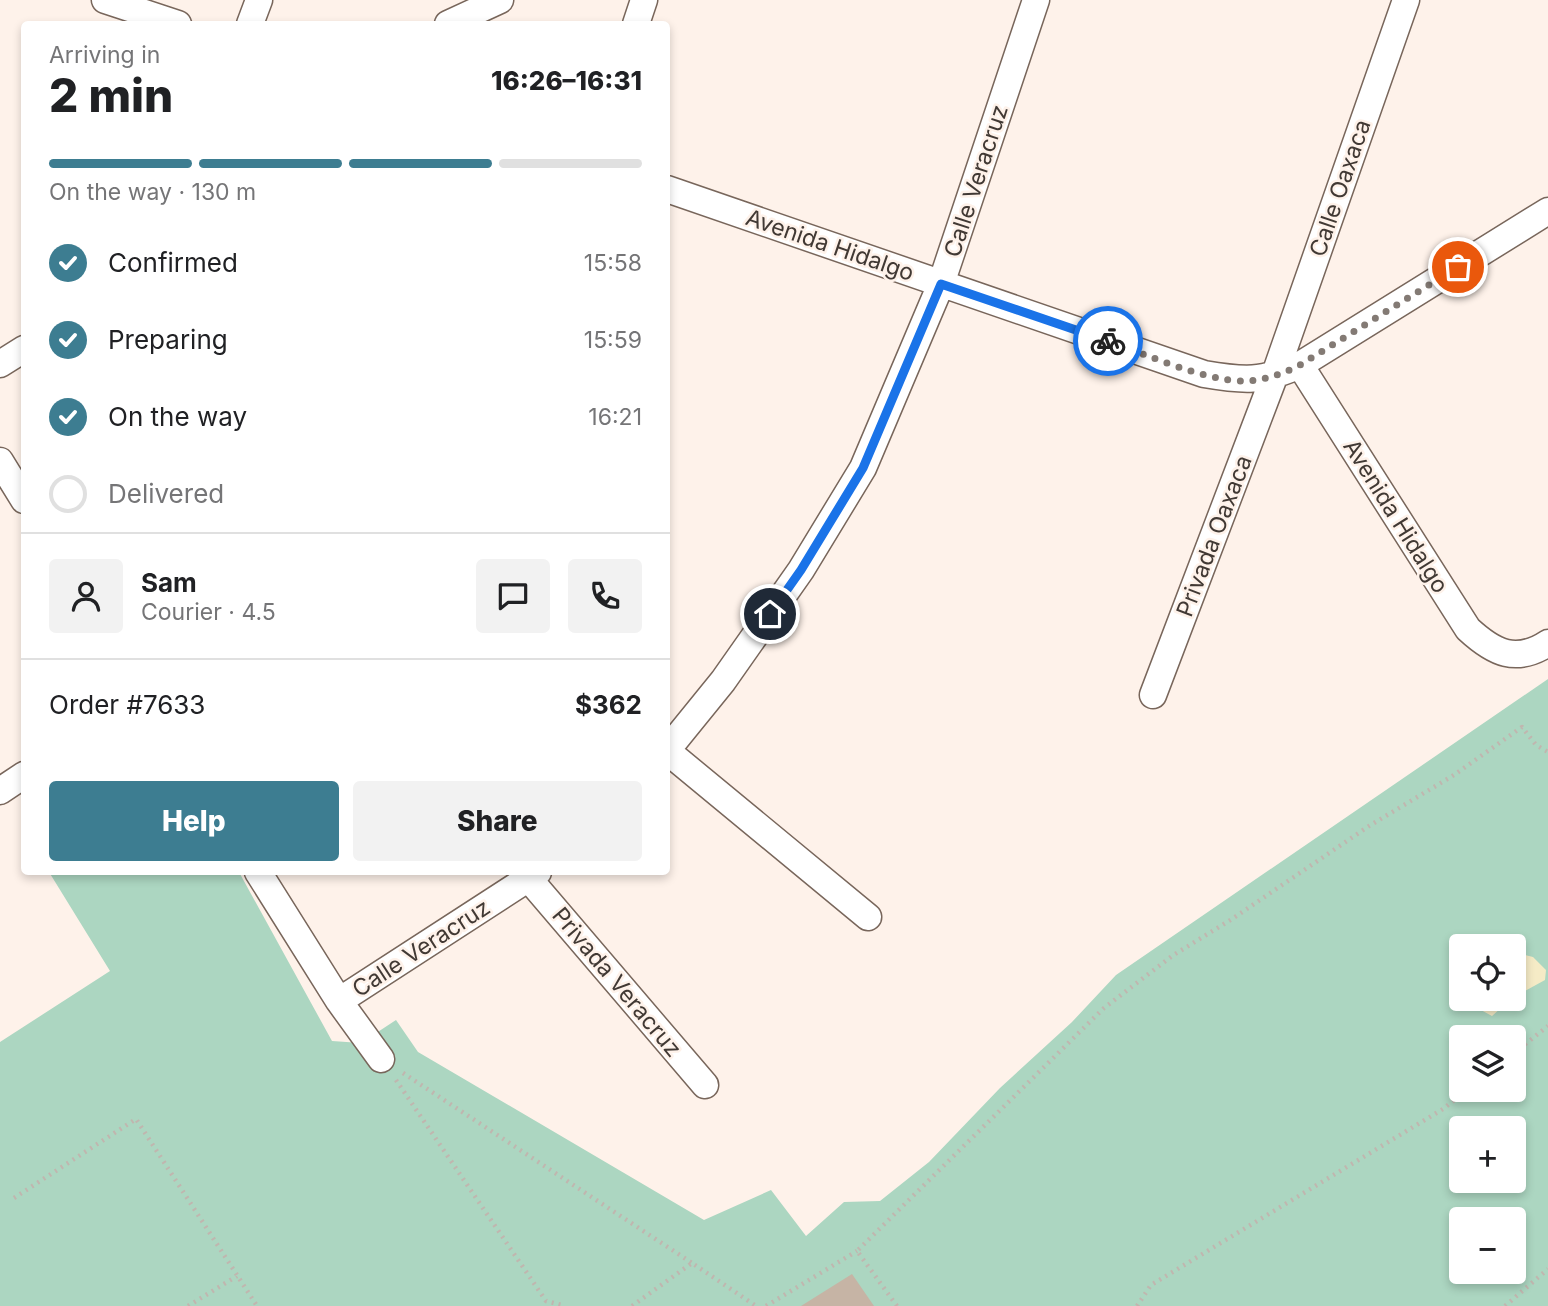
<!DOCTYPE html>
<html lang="en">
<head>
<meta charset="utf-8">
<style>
  :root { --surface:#fff; --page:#f2f2f2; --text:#202124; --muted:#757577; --line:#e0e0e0; --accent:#3d7d91 }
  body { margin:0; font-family:Inter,sans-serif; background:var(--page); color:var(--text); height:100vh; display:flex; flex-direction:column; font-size:26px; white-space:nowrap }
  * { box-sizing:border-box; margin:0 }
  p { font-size:23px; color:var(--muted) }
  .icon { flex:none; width:38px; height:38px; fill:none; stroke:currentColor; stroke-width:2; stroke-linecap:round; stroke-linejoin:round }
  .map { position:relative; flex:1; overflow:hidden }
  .sheet { position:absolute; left:21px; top:21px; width:649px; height:854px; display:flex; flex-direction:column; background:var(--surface); border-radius:7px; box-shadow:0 4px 10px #0003 }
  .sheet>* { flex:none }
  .controls { position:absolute; left:1449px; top:934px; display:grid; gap:14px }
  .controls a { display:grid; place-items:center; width:77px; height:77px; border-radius:7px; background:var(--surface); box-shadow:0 4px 10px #0003; font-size:35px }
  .pin { position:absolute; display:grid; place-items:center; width:60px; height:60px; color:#fff; margin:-30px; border:4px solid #fff; border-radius:50%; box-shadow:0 2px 7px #0007 }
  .courier { position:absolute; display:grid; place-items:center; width:70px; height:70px; margin:-35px; border:5px solid #1a73e8; border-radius:50%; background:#fff; color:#222; box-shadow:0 2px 9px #0007 }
  .summary em { font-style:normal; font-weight:800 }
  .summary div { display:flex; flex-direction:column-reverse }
  .summary { display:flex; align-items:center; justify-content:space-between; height:119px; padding:0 28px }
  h1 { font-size:46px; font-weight:800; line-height:52px }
  .bar { display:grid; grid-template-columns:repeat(4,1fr); gap:10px 7px; align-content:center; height:84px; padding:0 28px }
  .bar i { height:9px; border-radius:5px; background:var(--line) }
  .bar .current { background:var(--accent) }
  .bar p { grid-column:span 4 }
  .line { display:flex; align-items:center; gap:18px; padding:0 28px; border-top:2px solid var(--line) }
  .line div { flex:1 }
  .round { display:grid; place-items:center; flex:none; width:74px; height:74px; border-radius:7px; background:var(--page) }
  ol { padding:0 28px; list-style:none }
  li { display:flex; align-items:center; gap:21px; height:77px }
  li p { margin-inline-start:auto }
  li .icon { padding:7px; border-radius:50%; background:var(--accent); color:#fff; stroke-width:4 }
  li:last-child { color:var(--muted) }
  li i { width:38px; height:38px; border:4px solid var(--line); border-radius:50% }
  .button { display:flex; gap:14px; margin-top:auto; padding:14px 28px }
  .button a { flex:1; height:80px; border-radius:7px; background:var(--accent); color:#fff; font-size:28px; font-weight:800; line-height:80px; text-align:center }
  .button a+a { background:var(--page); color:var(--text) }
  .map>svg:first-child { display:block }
  .green { fill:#acd6c1; fill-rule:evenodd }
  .sand { fill:#f5ebc6 }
  .building { fill:#c6b4a5 }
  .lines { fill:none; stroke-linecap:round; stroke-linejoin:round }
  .minor-casing { stroke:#78665b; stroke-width:29 }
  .path { stroke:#c0b6af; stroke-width:4.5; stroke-dasharray:2 5; stroke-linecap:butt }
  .minor { stroke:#fff; stroke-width:26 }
  .done { stroke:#837a74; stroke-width:7; stroke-dasharray:0 12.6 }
  .route { stroke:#1a73e8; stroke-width:9 }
  .labels { text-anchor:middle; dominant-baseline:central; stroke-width:5; stroke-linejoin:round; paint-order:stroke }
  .street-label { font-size:23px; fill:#413934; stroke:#fef2ea }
</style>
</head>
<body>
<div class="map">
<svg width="1548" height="1306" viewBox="0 0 1548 1306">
  <rect width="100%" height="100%" fill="#fef2ea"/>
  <path class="green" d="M 1548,679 L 1548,1306 L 0,1306 L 0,1042 L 110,971 L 49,872 L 239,872 L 332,1041 L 361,1043 L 396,1020 L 418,1052 L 704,1220 L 771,1190 L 806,1236 L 844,1202 L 880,1201 L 929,1162 L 1000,1088 L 1072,1022 L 1116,975 ZM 1461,947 L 1514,947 L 1514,999 L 1461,999 ZM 1461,1038 L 1514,1038 L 1514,1090 L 1461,1090 ZM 1461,1129 L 1514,1129 L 1514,1181 L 1461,1181 ZM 1461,1220 L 1514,1220 L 1514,1272 L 1461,1272 Z"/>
  <path class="sand" d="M 1514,952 L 1533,957 L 1546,970 L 1545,980 L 1514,997 Z
    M 1467,999 L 1511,999 L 1492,1016 L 1468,1003 Z"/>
  <path class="building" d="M 852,1274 L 874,1306 L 801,1306 Z"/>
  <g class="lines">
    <defs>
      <path id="minor" d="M 105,0 L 178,24
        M 250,24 L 259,0
        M 448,24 L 500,0
        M 636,24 L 644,0
        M 667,189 L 1204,374 C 1245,381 1261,382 1300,365 L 1548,211
        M 0,364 L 24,349
        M 1300,365 L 1468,629 C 1494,653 1516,664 1548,643
        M 0,461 L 24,500
        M 1153,695 L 1274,377 L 1406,0
        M 667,750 L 723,681 L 801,570 L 863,468 L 941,284 L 1036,0
        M 667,751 L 868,917
        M 0,791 L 24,775
        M 258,872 L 339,1001 L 381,1059
        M 529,879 L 705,1085
        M 339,1001 L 538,872"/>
    </defs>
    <use href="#minor" class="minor-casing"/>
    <path class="path" d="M 1514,1053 L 1548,1026
      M 403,1073 L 692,1263
      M 396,1080 L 546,1301 L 565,1306
      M 14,1198 L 136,1119 L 257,1306
      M 188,1306 L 237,1276
      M 632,1306 L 692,1263 L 756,1306
      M 766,1306 L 857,1251
      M 897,1306 L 857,1251 L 1104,1008 L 1172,956 L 1232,919 L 1369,826 L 1454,775 L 1522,727 L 1536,745 L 1548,752
      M 1137,1306 L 1151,1285 L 1443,1109 L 1467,1090
      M 1505,1306 L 1548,1269"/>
    <use href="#minor" class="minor"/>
  </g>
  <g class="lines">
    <path class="done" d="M 1108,341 C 1145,354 1205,381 1243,381 C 1264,381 1282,374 1300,365 L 1458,267"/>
    <path class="route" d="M 770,614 L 801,570 L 863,468 L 941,284 L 1108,341"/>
  </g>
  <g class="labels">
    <g class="street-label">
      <text transform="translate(976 181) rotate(-72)">Calle Veracruz</text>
      <text transform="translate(1340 188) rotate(-71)">Calle Oaxaca</text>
      <text transform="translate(830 245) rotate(19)">Avenida Hidalgo</text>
      <text transform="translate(1396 516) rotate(58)">Avenida Hidalgo</text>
      <text transform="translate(1214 536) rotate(-69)">Privada Oaxaca</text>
      <text transform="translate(421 948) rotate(-33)">Calle Veracruz</text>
      <text transform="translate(617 982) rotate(50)">Privada Veracruz</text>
    </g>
  </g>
</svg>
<div class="controls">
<a><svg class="icon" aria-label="locate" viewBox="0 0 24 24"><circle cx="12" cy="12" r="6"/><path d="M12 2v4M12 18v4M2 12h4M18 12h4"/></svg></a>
<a><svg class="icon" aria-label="layers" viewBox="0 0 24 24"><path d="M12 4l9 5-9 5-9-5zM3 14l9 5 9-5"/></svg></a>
<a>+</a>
<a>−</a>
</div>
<div class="pin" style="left:1458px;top:267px;background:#ea580c"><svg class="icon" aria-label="bag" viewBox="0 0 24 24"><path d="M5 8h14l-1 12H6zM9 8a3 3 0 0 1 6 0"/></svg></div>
<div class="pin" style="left:770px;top:614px;background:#1f2937"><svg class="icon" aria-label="home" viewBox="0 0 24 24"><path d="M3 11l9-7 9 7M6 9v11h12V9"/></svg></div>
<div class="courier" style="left:1108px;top:341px"><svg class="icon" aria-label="bike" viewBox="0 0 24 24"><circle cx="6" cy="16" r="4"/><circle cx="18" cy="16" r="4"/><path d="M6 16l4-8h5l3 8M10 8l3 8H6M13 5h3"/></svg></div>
<section class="sheet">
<div class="summary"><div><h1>2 min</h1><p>Arriving in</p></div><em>16:26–16:31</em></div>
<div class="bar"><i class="current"></i><i class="current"></i><i class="current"></i><i></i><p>On the way · 130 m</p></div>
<ol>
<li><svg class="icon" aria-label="check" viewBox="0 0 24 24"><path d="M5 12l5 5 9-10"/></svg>Confirmed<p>15:58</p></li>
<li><svg class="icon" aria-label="check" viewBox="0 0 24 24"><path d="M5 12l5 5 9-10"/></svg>Preparing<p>15:59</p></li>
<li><svg class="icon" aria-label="check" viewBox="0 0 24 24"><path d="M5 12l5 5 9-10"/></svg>On the way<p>16:21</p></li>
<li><i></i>Delivered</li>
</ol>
<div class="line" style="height:126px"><a class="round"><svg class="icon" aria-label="person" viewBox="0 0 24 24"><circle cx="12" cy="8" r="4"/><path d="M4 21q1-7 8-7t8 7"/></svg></a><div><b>Sam</b><p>Courier · 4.5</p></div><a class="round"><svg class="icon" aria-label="chat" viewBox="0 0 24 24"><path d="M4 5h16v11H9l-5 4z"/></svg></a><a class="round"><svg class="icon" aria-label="phone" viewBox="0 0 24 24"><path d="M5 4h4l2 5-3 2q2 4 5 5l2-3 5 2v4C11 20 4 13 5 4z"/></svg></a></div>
<div class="line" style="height:91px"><div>Order #7633</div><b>$362</b></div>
<div class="button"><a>Help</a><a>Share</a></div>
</section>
</div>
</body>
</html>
